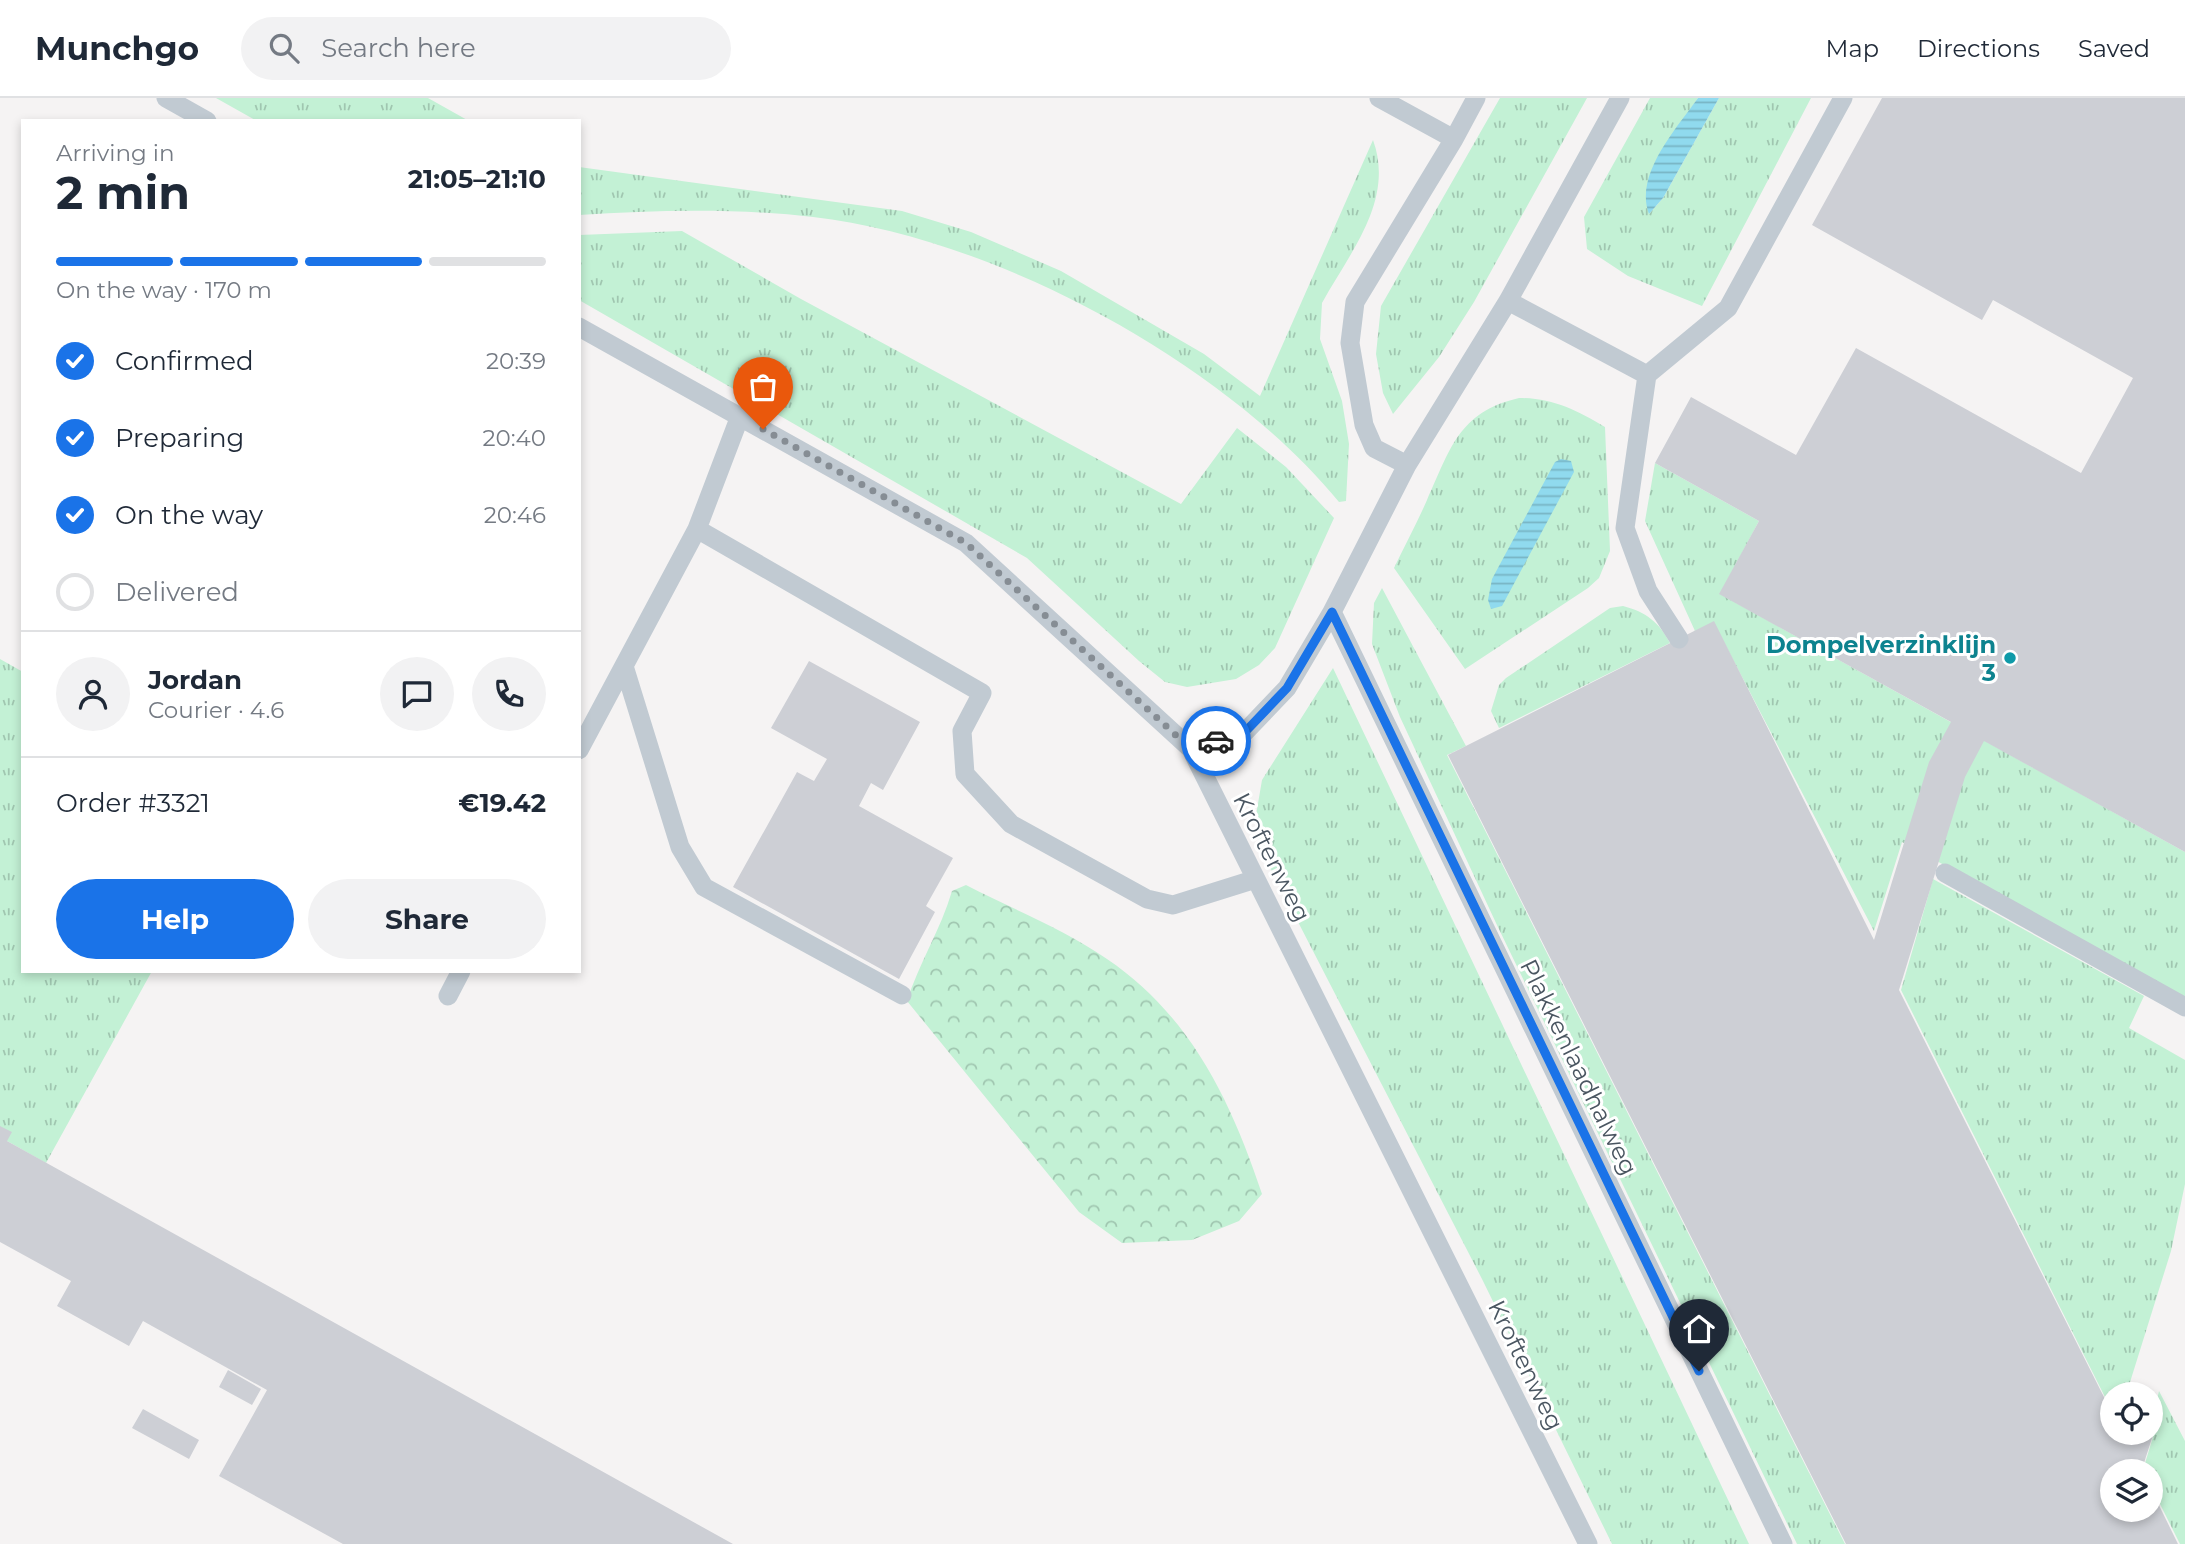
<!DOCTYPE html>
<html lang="en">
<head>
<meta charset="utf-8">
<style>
  :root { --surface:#fff; --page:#f2f2f3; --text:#1f2937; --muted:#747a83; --line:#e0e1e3; --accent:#1a73e8 }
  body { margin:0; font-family:Montserrat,sans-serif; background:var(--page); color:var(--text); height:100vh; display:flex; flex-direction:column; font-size:26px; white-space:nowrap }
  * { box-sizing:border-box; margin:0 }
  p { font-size:23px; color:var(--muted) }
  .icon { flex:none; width:38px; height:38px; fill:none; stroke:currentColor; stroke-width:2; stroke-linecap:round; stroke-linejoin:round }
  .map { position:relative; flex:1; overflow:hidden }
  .drawer { position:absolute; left:21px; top:21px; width:560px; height:854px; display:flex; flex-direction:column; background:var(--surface); border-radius:0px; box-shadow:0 4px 10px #0003 }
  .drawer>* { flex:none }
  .tools { position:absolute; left:2100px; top:1284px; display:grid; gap:14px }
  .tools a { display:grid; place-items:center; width:63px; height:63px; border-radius:50%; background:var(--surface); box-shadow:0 4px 10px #0003; font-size:35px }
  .pin { position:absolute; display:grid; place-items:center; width:60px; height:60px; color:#fff; margin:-72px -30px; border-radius:50% 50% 50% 0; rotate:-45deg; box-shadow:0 0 7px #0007 }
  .pin .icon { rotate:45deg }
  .courier { position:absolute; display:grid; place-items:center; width:70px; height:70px; margin:-35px; border:5px solid #1a73e8; border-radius:50%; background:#fff; color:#222; box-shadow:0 2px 9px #0007 }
  .summary em { font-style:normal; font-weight:700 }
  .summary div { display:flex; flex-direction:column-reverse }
  .summary { display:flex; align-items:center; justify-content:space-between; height:119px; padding:0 35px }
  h1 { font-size:46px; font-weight:700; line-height:52px }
  .bar { display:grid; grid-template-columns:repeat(4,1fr); gap:10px 7px; align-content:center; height:84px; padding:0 35px }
  .bar i { height:9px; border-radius:5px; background:var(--line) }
  .bar .active { background:var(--accent) }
  .bar p { grid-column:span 4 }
  .line { display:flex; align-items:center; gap:18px; padding:0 35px; border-top:2px solid var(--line) }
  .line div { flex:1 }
  .round { display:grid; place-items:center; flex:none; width:74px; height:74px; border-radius:37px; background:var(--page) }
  ol { padding:0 35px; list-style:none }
  li { display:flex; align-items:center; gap:21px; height:77px }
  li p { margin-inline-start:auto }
  li .icon { padding:7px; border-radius:50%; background:var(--accent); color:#fff; stroke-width:4 }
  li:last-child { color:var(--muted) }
  li i { width:38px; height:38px; border:4px solid var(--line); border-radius:50% }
  .button { display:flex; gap:14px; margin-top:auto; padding:14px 35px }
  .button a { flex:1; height:80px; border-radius:42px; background:var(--accent); color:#fff; font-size:28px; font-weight:700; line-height:80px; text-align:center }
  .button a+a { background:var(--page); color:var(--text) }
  header { display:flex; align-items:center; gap:42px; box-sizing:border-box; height:98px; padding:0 35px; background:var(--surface); border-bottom:2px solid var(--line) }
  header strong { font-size:33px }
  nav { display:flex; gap:38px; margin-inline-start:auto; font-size:24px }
  .search { width:490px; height:63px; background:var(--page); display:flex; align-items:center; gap:18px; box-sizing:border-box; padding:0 24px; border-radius:38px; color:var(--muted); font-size:26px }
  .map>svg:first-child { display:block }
  .grass { fill:url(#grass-tufts) }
  .forest { fill:url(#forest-crowns) }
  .water { fill:url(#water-rules) }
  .building { fill:#cdcfd5 }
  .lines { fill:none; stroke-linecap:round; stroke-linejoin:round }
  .service { stroke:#c1cad2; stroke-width:19 }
  .done { stroke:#868d94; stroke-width:7; stroke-dasharray:0 12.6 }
  .route { stroke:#1a73e8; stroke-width:9 }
  .culture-dot { fill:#0f9aa8; stroke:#fff; stroke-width:2.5 }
  .labels { text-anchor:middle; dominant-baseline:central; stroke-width:6; stroke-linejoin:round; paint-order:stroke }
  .culture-label { font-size:24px; font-weight:bold; fill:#0d838f; stroke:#fff; text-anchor:end }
  .street-label { font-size:24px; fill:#4a5661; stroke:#fff }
</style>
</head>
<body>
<header>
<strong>Munchgo</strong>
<div class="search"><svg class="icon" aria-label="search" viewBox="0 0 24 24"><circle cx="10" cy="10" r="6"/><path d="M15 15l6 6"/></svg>Search here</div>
<nav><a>Map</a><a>Directions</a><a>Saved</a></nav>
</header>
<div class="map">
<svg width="2185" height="1446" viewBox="0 0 2185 1446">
  <defs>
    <pattern id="grass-tufts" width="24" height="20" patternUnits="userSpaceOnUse" patternTransform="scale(1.75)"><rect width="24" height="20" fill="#c3f1d5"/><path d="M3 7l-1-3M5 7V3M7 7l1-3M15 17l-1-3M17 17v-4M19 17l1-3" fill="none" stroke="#a0c6b0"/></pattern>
    <pattern id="forest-crowns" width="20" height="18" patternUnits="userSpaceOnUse" patternTransform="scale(1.75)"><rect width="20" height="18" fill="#c3f1d5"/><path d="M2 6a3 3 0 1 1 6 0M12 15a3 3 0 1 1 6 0" fill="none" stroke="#a0c6b0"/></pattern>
    <pattern id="water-rules" width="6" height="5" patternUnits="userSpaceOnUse" patternTransform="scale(1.75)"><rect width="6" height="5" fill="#90daee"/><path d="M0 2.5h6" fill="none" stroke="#78b4c4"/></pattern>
  </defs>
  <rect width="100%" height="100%" fill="#f5f3f3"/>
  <path class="grass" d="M 216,0 L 428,0 L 469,23 L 257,23 Z
    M 1500,0 L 1587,0 L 1474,204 L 1439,259 L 1393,316 L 1383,295 L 1376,256 L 1381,208 Z
    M 1650,0 L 1698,0 L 1681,25 L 1649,116 L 1663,100 L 1719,0 L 1811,0 L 1702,208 L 1628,178 L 1587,151 L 1584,119 Z
    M 1373,42 C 1395,102 1350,154 1322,205 L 1320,241 L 1342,303 L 1349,346 L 1346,403 L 1339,404 C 1223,263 995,140 813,119 C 735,110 657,112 579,117 L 579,69 L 902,113 L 971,134 L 1061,173 L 1204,256 L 1260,298 Z
    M 682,133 L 801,201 L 1181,406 L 1237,330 L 1286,369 L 1334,420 L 1275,550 L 1259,567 L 1236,581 L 1187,589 L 1165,584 L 1139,563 L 1027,460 L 579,202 L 579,137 Z
    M 1519,300 C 1553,300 1576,312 1605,329 L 1610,453 L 1599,480 L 1588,490 L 1465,571 L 1394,470 C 1405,447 1417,425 1427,402 C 1450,352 1458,314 1519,300 Z
    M 1655,365 L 1759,423 L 1720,496 L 2185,754 L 2185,899 L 1902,744 L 1874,833 L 1714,525 L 1695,533 L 1645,423 Z
    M 1382,490 L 1466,648 L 1447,657 L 1845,1446 L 1797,1446 L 1496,825 L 1400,619 L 1372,546 L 1374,505 Z
    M 1623,508 C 1646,514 1659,524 1670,545 L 1499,630 L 1491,613 L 1499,587 L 1506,580 L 1610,510 Z
    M 0,561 L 23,574 L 23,873 L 152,873 L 46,1065 L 0,1039 Z
    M 1333,570 L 1749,1446 L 1612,1446 L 1482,1181 L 1263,756 L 1255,723 L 1262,682 Z
    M 1933,781 L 2144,898 L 2129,930 L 2185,962 L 2185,1086 L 2171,1153 L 2126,1297 L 2112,1297 L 2112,1313 L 1901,892 Z
    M 2159,1293 L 2185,1343 L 2185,1446 L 2180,1446 L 2151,1388 L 2151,1374 L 2143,1372 L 2156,1329 L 2151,1327 Z"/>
  <path class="forest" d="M 966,787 C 1012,811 1064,831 1107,861 C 1191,918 1231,1003 1262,1096 L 1239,1123 L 1192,1142 L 1122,1145 L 1079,1114 L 907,903 C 919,865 941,831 952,793 Z"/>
  <path class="water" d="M 1698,0 L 1719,0 L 1663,100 L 1649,116 C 1634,77 1676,31 1698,0 Z
    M 1561,361 L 1571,363 L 1574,374 L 1502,508 L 1491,511 L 1488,502 L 1492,481 L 1555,364 Z"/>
  <path class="building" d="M 1882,0 L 2185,0 L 2185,754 L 1984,643 L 1965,679 L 1899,892 L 2112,1315 L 2112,1335 L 2151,1335 L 2151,1329 L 2155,1331 L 2141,1374 L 2112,1374 L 2112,1412 L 2151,1412 L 2151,1391 L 2178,1446 L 1846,1446 L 1448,657 L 1714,523 L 1874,842 L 1929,664 L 1951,624 L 1719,496 L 1759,423 L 1655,365 L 1691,299 L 1796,357 L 1856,250 L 2081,375 L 2133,280 L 1993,202 L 1982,222 L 1812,127 Z
    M 809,563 L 920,624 L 883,692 L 871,685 L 859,708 L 953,760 L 926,808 L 935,814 L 899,881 L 733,789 L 797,674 L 814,683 L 827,661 L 771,630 Z
    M 0,1028 L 12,1034 L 7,1043 L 733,1446 L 343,1446 L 219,1378 L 267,1292 L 143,1223 L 129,1248 L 57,1208 L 71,1183 L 0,1144 Z
    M 228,1272 L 261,1291 L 252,1307 L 219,1289 Z
    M 143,1311 L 199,1342 L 189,1361 L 132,1330 Z"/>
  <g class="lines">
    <path class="service" d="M 166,0 L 207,23
      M 1379,0 L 1454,41 L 1355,204 L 1350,245 L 1364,327 L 1374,350 L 1407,367
      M 1454,41 L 1476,0
      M 1508,203 L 1647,277 L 1625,430 L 1648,493 L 1679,541
      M 579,229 L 966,445 L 1191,651 L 1588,1446
      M 1647,277 L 1728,210 L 1843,0
      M 697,431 L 982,595 L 962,633 L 965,676 L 1011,726 L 1147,801 L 1173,807 L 1256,781
      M 1332,514 L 1783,1446
      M 624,568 L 680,749 L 704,789 L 902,897
      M 1191,651 L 1245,634 L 1287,590 L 1332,514 L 1407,367 L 1508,203 L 1620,0
      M 579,652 L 697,431 L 740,318
      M 1945,775 L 2185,909
      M 448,898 L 461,873"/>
  </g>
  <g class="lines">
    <path class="done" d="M 763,331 L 966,445 L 1191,651 L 1216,643"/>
    <path class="route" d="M 1216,643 L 1245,634 L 1287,590 L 1332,514 L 1699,1273"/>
  </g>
  <circle class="culture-dot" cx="2010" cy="560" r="7"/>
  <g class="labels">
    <g class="culture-label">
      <text x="1996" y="546">Dompelverzinklijn<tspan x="1996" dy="28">3</tspan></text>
    </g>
    <g class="street-label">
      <text transform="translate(1272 759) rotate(63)">Kroftenweg</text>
      <text transform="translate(1579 969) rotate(64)">Plakkenlaadhalweg</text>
      <text transform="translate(1526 1267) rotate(64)">Kroftenweg</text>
    </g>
  </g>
</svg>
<div class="tools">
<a><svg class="icon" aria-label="locate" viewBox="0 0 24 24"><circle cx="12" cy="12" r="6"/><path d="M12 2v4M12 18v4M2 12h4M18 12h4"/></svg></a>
<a><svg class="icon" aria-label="layers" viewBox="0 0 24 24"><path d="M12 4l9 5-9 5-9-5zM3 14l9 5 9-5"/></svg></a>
</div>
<div class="pin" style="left:763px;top:331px;background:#ea580c"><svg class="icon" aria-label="bag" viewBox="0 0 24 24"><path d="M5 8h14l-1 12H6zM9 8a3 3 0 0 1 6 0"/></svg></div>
<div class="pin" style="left:1699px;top:1273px;background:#1f2937"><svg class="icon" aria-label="home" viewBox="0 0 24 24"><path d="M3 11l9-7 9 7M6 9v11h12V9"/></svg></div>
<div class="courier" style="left:1216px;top:643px"><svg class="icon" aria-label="car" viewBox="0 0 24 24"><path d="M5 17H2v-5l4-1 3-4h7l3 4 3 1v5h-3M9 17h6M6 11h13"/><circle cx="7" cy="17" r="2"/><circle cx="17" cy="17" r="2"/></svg></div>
<section class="drawer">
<div class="summary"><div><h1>2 min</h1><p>Arriving in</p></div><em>21:05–21:10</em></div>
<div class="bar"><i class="active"></i><i class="active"></i><i class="active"></i><i></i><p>On the way · 170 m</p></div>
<ol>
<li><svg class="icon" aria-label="check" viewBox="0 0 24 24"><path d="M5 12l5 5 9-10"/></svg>Confirmed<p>20:39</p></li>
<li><svg class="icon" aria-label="check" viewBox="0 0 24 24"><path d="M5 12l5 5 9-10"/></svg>Preparing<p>20:40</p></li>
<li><svg class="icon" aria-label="check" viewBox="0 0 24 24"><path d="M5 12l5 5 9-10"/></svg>On the way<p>20:46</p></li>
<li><i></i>Delivered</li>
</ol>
<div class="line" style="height:126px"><a class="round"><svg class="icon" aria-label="person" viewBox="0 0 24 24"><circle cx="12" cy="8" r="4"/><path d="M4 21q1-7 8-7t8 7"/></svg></a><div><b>Jordan</b><p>Courier · 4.6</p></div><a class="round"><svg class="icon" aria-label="chat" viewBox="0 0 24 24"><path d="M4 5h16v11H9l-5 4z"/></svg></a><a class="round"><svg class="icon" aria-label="phone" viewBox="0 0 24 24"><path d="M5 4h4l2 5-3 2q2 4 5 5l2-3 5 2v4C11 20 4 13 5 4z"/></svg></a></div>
<div class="line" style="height:91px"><div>Order #3321</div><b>€19.42</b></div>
<div class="button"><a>Help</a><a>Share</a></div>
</section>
</div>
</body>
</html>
